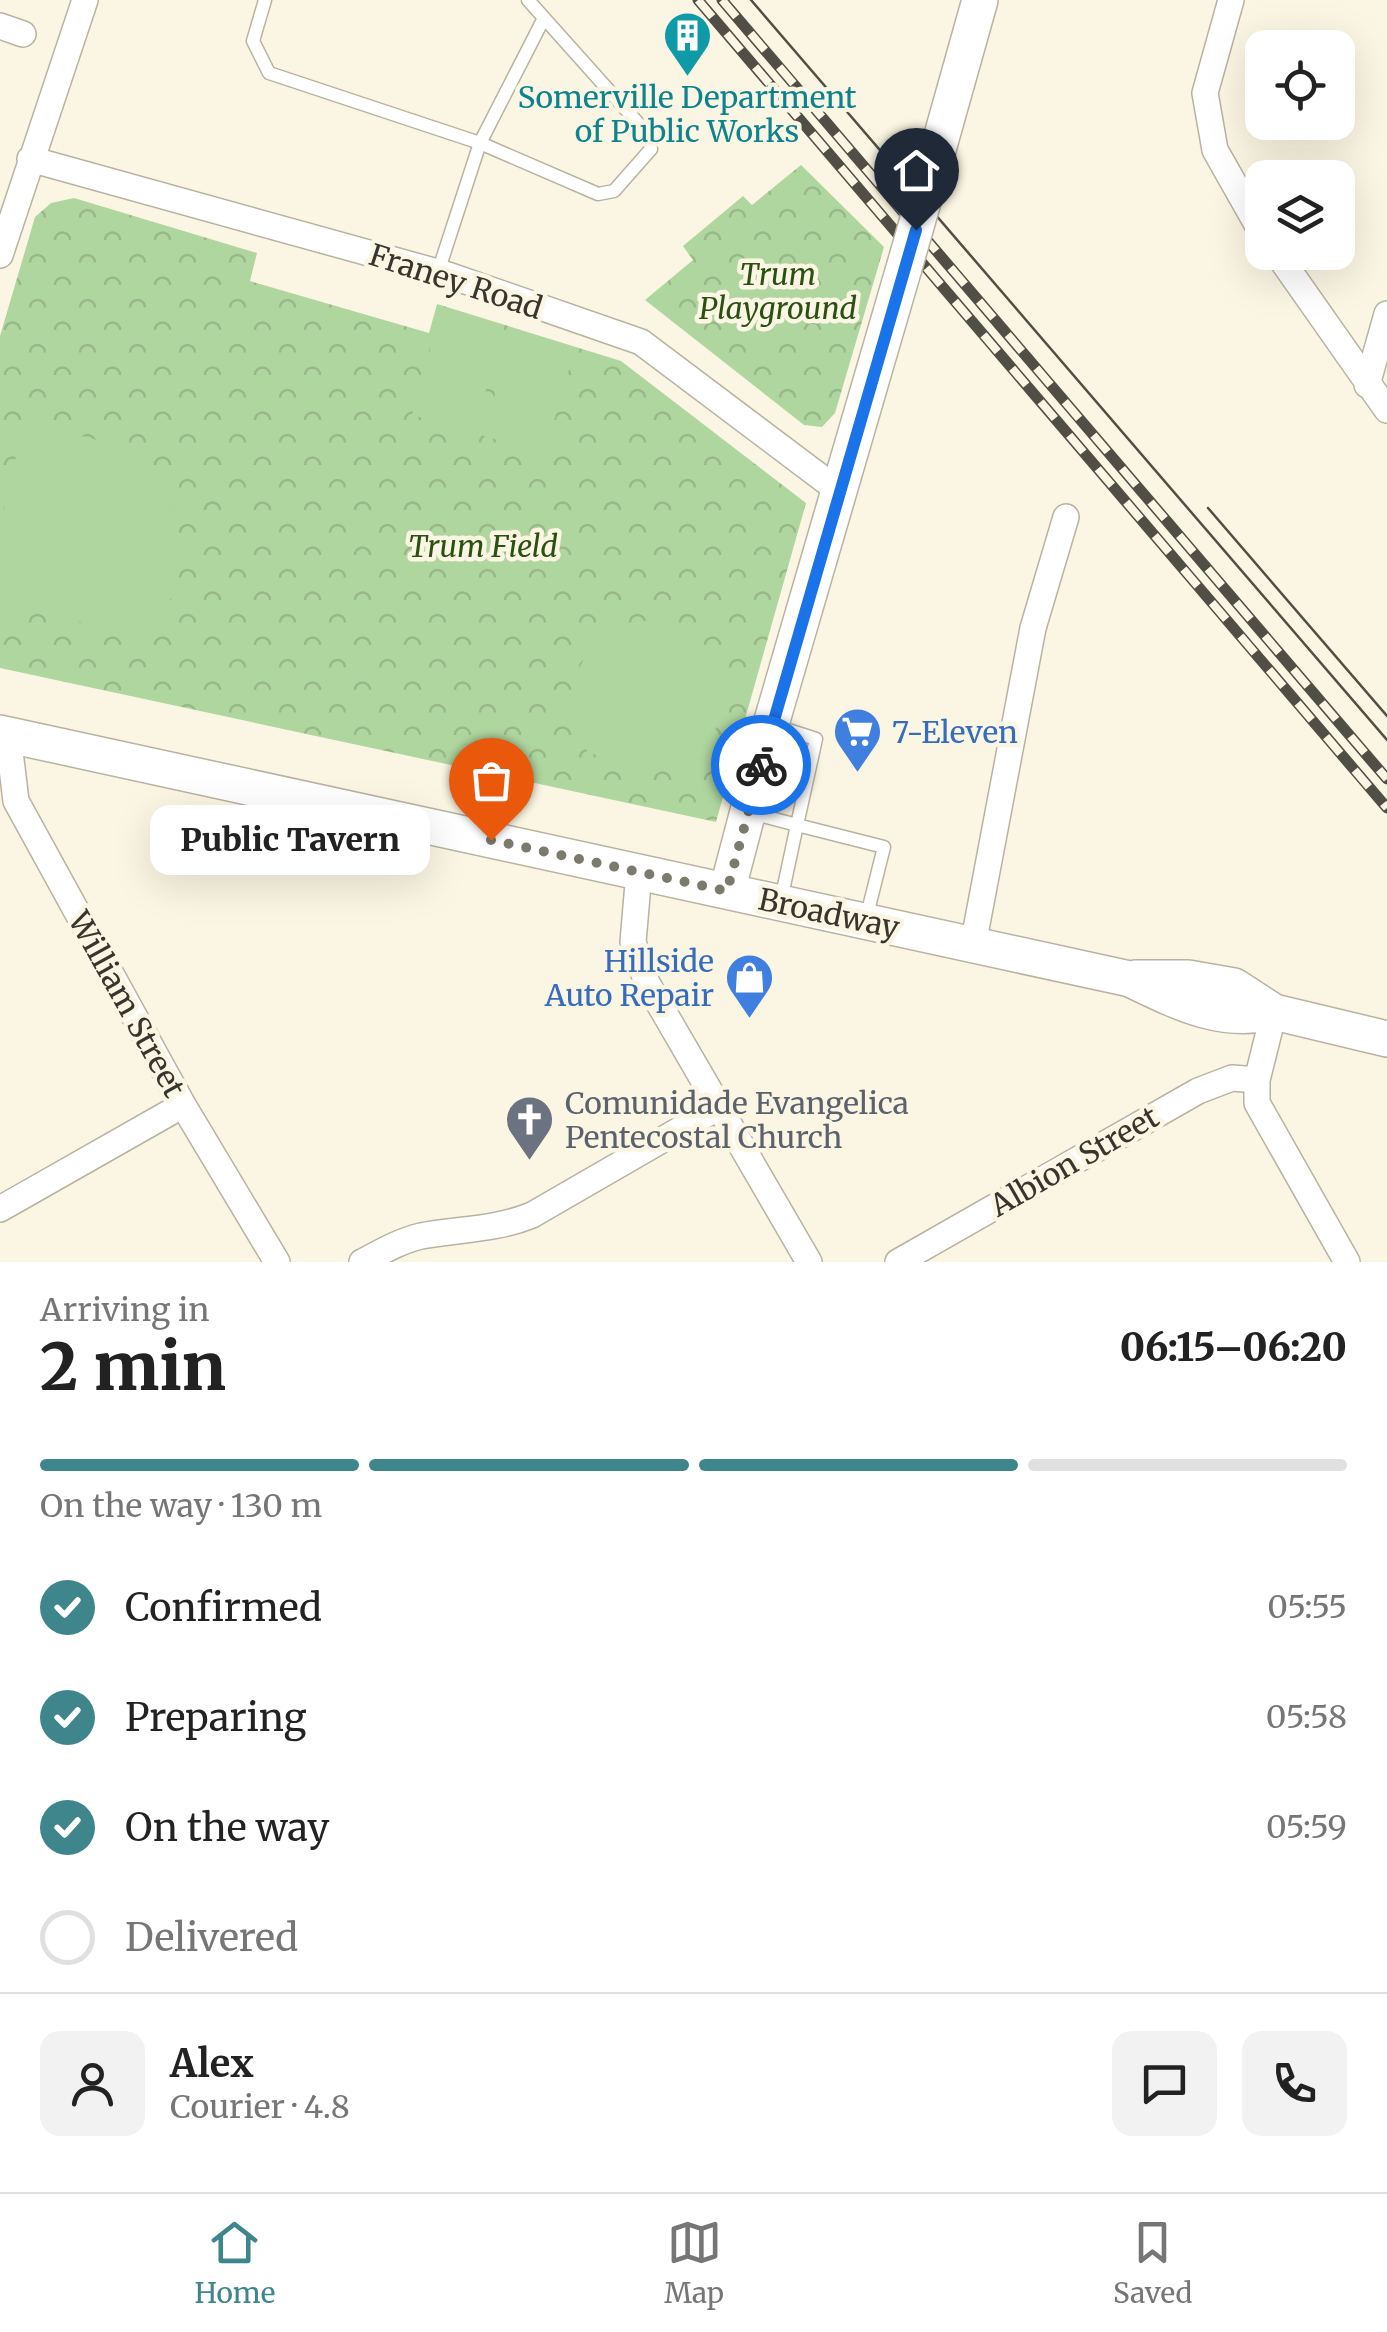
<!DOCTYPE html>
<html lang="en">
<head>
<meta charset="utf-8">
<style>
  :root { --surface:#fff; --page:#f2f2f2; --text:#222; --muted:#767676; --line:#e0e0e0; --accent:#3e868b }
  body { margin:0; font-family:Merriweather,serif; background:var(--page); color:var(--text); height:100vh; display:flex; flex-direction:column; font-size:38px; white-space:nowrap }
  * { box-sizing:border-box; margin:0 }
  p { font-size:32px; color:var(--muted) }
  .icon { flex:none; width:55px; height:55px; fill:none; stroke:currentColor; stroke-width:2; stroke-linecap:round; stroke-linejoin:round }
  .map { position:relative; height:1262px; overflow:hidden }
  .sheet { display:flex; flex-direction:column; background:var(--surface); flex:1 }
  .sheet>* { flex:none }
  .fabs { position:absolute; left:1245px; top:30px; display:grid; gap:20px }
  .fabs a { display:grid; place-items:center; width:110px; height:110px; border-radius:20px; background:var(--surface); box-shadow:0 10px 40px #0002; font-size:50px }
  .pin { position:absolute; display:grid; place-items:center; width:85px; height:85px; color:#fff; margin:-102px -42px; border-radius:50% 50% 50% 0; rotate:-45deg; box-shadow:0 0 10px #0007 }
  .pin .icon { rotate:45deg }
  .courier { position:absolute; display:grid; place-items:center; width:100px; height:100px; margin:-50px; border:8px solid #1a73e8; border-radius:50%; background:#fff; color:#222; box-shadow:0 2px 12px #0007 }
  .bubble { position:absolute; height:70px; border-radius:20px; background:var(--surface); box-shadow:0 10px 40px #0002; font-size:32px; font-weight:800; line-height:70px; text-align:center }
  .overview em { font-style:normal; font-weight:800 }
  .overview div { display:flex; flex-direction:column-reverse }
  .overview { display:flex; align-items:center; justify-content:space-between; height:170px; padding:0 40px }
  h1 { font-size:65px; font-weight:800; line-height:75px }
  .bar { display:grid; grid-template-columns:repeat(4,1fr); gap:15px 10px; align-content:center; height:120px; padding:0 40px }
  .bar i { height:12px; border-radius:8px; background:var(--line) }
  .bar .current { background:var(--accent) }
  .bar p { grid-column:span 4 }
  .line { display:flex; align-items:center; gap:25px; padding:0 40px; border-top:2px solid var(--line) }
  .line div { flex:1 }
  .round { display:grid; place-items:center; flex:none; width:105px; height:105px; border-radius:20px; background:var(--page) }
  ol { padding:0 40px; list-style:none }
  li { display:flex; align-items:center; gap:30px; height:110px }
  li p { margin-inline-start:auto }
  li .icon { padding:10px; border-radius:50%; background:var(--accent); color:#fff; stroke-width:4 }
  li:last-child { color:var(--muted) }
  li i { width:55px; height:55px; border:5px solid var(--line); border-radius:50% }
  .tabs { display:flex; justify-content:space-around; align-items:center; height:140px; border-top:2px solid var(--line); background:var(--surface); font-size:28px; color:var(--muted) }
  .tabs a { display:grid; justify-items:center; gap:5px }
  .tabs .current { color:var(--accent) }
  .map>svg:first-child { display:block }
  .park { fill:url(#park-crowns) }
  .pitch { fill:#b0d69f }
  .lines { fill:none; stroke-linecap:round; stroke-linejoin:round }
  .lane-casing { stroke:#b8b3a1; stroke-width:15 }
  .street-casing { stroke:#b8b3a1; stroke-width:28 }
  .secondary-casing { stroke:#b8b3a1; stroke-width:38 }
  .lane { stroke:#fff; stroke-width:12 }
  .street { stroke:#fff; stroke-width:25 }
  .secondary { stroke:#fff; stroke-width:35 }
  .tram { stroke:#504e45; stroke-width:2.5 }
  .rail-casing { stroke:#504e45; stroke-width:11 }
  .rail { stroke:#fbf6e3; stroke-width:8; stroke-dasharray:22; stroke-linecap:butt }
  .secondary-bridge-casing { stroke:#b8b3a1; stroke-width:38; stroke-linecap:butt }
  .secondary-bridge { stroke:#fff; stroke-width:35 }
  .done { stroke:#7c796d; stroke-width:10; stroke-dasharray:0 18 }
  .route { stroke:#1a73e8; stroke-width:12 }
  .labels { text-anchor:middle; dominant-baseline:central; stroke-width:9; stroke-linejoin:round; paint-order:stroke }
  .culture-label { font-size:30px; fill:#0d838f; stroke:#fbf6e3 }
  .park-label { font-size:30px; font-style:italic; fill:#2a5013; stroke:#fbf6e3 }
  .street-label { font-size:30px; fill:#37352e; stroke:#fbf6e3 }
  .shop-label { font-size:30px; fill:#366cbe; stroke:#fbf6e3; text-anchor:start }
  .worship-label { font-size:30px; fill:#5b616d; stroke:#fbf6e3; text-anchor:start }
</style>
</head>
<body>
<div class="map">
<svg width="1387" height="1262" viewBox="0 0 1387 1262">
  <defs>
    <pattern id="park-crowns" width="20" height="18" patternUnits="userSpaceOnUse" patternTransform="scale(2.5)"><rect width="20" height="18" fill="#b0d69f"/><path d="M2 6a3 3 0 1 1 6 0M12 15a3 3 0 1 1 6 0" fill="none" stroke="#98b889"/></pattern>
  </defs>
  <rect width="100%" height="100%" fill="#fbf6e3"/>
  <path class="park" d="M 801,165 L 884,247 L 835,413 L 822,427 L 804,425 L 645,300 L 693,260 L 683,246 L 743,196 L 752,205 Z
    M 74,198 L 257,253 L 250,281 L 429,333 L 437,304 L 621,361 L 806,503 L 716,822 L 0,668 L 0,336 L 35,217 L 51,203 Z"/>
  <path class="pitch" d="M 441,310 L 503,328 L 474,433 L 412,415 Z
    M 513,331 L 575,348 L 545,453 L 483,436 Z
    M 50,431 C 164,438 219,544 149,637 L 0,604 C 0,557 0,470 29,433 Z
    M 644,621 C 679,625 729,647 728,690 C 727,702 720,717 716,728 C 711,747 709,764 692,775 L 588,753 C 560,691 573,637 644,621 Z"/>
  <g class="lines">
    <defs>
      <path id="lane" d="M 265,0 L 253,41 L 269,73 L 480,143 L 598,194 L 614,191 L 651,149 L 646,132 L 528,0
        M 438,272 L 480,143 L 544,18
        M 752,813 L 797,825 L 816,739 L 773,725
        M 781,900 L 797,825 L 884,847 L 866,919"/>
      <path id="street" d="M 1231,0 L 1205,93 L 1215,150 L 1262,233
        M 0,26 L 23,34
        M 30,159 L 448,275 L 641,342 L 839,491
        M 1276,252 L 1387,410
        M 0,255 L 85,0
        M 1367,385 L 1387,314
        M 8,735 L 16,801 L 183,1105 L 277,1262
        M 639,872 L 633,942 L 647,983 L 809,1262
        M 973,945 L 1033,628 L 1066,517
        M 1274,1012 L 1257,1080 L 1257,1103 L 1347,1262
        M 0,1209 L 183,1105
        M 362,1262 C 381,1252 400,1241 421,1236 C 458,1229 496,1230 532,1215 L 719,1107
        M 898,1262 L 1198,1091 L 1232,1078 L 1257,1080"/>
      <path id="secondary" d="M 937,153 L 980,0
        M 0,733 L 1130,979 C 1176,1001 1221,1025 1274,1012
        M 727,891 L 771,724 L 904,268
        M 1136,978 L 1188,978 L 1234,986 L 1274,1012 L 1387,1039"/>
    </defs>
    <use href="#lane" class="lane-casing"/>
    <use href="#street" class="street-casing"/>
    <use href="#secondary" class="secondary-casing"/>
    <use href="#lane" class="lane"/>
    <use href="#street" class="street"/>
    <use href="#secondary" class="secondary"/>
    <path class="tram" d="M 751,0 L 1387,740
      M 1208,508 L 1387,716"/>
    <defs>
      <path id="rail" d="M 698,0 L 1387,808
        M 722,0 L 1387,779"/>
    </defs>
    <use href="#rail" class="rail-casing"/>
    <use href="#rail" class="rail"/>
    <defs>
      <path id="secondary-bridge" d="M 904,268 L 937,153"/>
    </defs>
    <use href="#secondary-bridge" class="secondary-bridge-casing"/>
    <use href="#secondary-bridge" class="secondary-bridge"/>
  </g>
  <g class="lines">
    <path class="done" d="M 491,840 L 727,891 L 761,765"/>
    <path class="route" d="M 761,765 L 916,230"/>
  </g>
  <defs>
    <symbol id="building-pin" viewBox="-11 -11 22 30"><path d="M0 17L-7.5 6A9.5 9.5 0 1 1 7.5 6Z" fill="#0f9aa8" stroke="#fbf6e3"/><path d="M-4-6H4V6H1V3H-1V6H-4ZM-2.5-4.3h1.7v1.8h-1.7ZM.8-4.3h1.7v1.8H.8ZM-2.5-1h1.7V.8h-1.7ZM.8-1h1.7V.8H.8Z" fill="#fff"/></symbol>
    <symbol id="supermarket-pin" viewBox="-11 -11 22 30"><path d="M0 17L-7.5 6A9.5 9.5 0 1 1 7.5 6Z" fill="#3f7fe0" stroke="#fbf6e3"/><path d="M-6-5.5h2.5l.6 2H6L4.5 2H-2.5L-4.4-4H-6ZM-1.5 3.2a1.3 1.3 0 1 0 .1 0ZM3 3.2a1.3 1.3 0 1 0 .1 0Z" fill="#fff"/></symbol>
    <symbol id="shop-pin" viewBox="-11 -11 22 30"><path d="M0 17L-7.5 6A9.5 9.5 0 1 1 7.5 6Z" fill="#3f7fe0" stroke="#fbf6e3"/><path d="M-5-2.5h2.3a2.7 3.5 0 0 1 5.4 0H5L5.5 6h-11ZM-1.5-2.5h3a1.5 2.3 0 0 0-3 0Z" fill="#fff"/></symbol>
    <symbol id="church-pin" viewBox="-11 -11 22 30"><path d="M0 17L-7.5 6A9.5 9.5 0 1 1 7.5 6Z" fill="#6b7280" stroke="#fbf6e3"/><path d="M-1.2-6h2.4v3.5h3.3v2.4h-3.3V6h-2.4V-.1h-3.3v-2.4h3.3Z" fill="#fff"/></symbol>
  </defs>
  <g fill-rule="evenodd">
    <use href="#building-pin" x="660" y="8" width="55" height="75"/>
    <use href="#supermarket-pin" x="830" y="704" width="55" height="75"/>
    <use href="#shop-pin" x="722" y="950" width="55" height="75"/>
    <use href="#church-pin" x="502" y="1092" width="55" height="75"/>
  </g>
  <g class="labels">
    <g class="culture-label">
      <text x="687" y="97">Somerville Department<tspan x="687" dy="34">of Public Works</tspan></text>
    </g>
    <g class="park-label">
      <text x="778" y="274">Trum<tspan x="778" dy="34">Playground</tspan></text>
      <text x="483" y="546">Trum Field</text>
    </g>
    <g class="street-label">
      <text transform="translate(456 281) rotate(18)">Franey Road</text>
      <text transform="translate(829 913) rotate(12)">Broadway</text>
      <text transform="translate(127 1004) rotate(61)">William Street</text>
      <text transform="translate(1074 1161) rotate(-30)">Albion Street</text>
    </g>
    <g class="shop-label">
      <text x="892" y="732">7-Eleven</text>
      <text x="714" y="961" text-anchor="end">Hillside<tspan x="714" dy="34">Auto Repair</tspan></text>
    </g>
    <g class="worship-label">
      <text x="565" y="1103">Comunidade Evangelica<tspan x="565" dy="34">Pentecostal Church</tspan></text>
    </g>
  </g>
</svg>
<div class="fabs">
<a><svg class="icon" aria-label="locate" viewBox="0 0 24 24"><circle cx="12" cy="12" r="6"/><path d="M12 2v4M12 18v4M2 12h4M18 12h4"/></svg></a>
<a><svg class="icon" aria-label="layers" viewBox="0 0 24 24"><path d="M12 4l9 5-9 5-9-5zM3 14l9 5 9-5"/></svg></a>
</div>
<div class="pin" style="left:491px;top:840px;background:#ea580c"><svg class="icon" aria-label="bag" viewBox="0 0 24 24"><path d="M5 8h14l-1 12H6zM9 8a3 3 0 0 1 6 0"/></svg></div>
<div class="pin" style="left:916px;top:230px;background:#1f2937"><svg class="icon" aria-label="home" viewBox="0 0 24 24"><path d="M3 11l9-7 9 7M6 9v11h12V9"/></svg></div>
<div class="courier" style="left:761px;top:765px"><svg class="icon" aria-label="bike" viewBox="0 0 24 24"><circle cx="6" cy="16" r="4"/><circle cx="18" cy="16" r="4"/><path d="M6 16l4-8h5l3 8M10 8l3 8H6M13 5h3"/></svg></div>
<div class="bubble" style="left:150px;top:805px;width:280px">Public Tavern</div>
</div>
<section class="sheet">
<div class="overview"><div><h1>2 min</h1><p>Arriving in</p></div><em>06:15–06:20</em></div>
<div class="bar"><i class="current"></i><i class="current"></i><i class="current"></i><i></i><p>On the way · 130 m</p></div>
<ol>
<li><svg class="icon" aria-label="check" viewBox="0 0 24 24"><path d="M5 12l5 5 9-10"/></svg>Confirmed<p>05:55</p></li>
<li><svg class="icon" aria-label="check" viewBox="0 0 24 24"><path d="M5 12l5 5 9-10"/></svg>Preparing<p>05:58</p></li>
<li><svg class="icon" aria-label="check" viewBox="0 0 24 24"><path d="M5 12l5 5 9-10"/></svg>On the way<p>05:59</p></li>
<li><i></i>Delivered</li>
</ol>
<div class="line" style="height:180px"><a class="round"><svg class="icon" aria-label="person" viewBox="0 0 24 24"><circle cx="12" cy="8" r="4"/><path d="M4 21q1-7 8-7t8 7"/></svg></a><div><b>Alex</b><p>Courier · 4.8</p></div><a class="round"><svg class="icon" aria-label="chat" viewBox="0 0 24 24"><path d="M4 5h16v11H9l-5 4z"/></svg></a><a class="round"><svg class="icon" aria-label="phone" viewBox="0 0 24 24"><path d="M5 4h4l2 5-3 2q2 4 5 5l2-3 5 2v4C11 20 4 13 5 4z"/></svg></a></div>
</section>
<nav class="tabs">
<a class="current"><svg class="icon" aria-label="home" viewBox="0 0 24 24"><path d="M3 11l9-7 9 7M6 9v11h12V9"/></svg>Home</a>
<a><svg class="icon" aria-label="map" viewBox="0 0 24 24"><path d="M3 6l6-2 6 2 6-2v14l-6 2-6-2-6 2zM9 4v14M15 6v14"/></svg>Map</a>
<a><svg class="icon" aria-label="saved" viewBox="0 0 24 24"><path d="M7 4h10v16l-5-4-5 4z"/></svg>Saved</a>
</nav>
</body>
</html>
